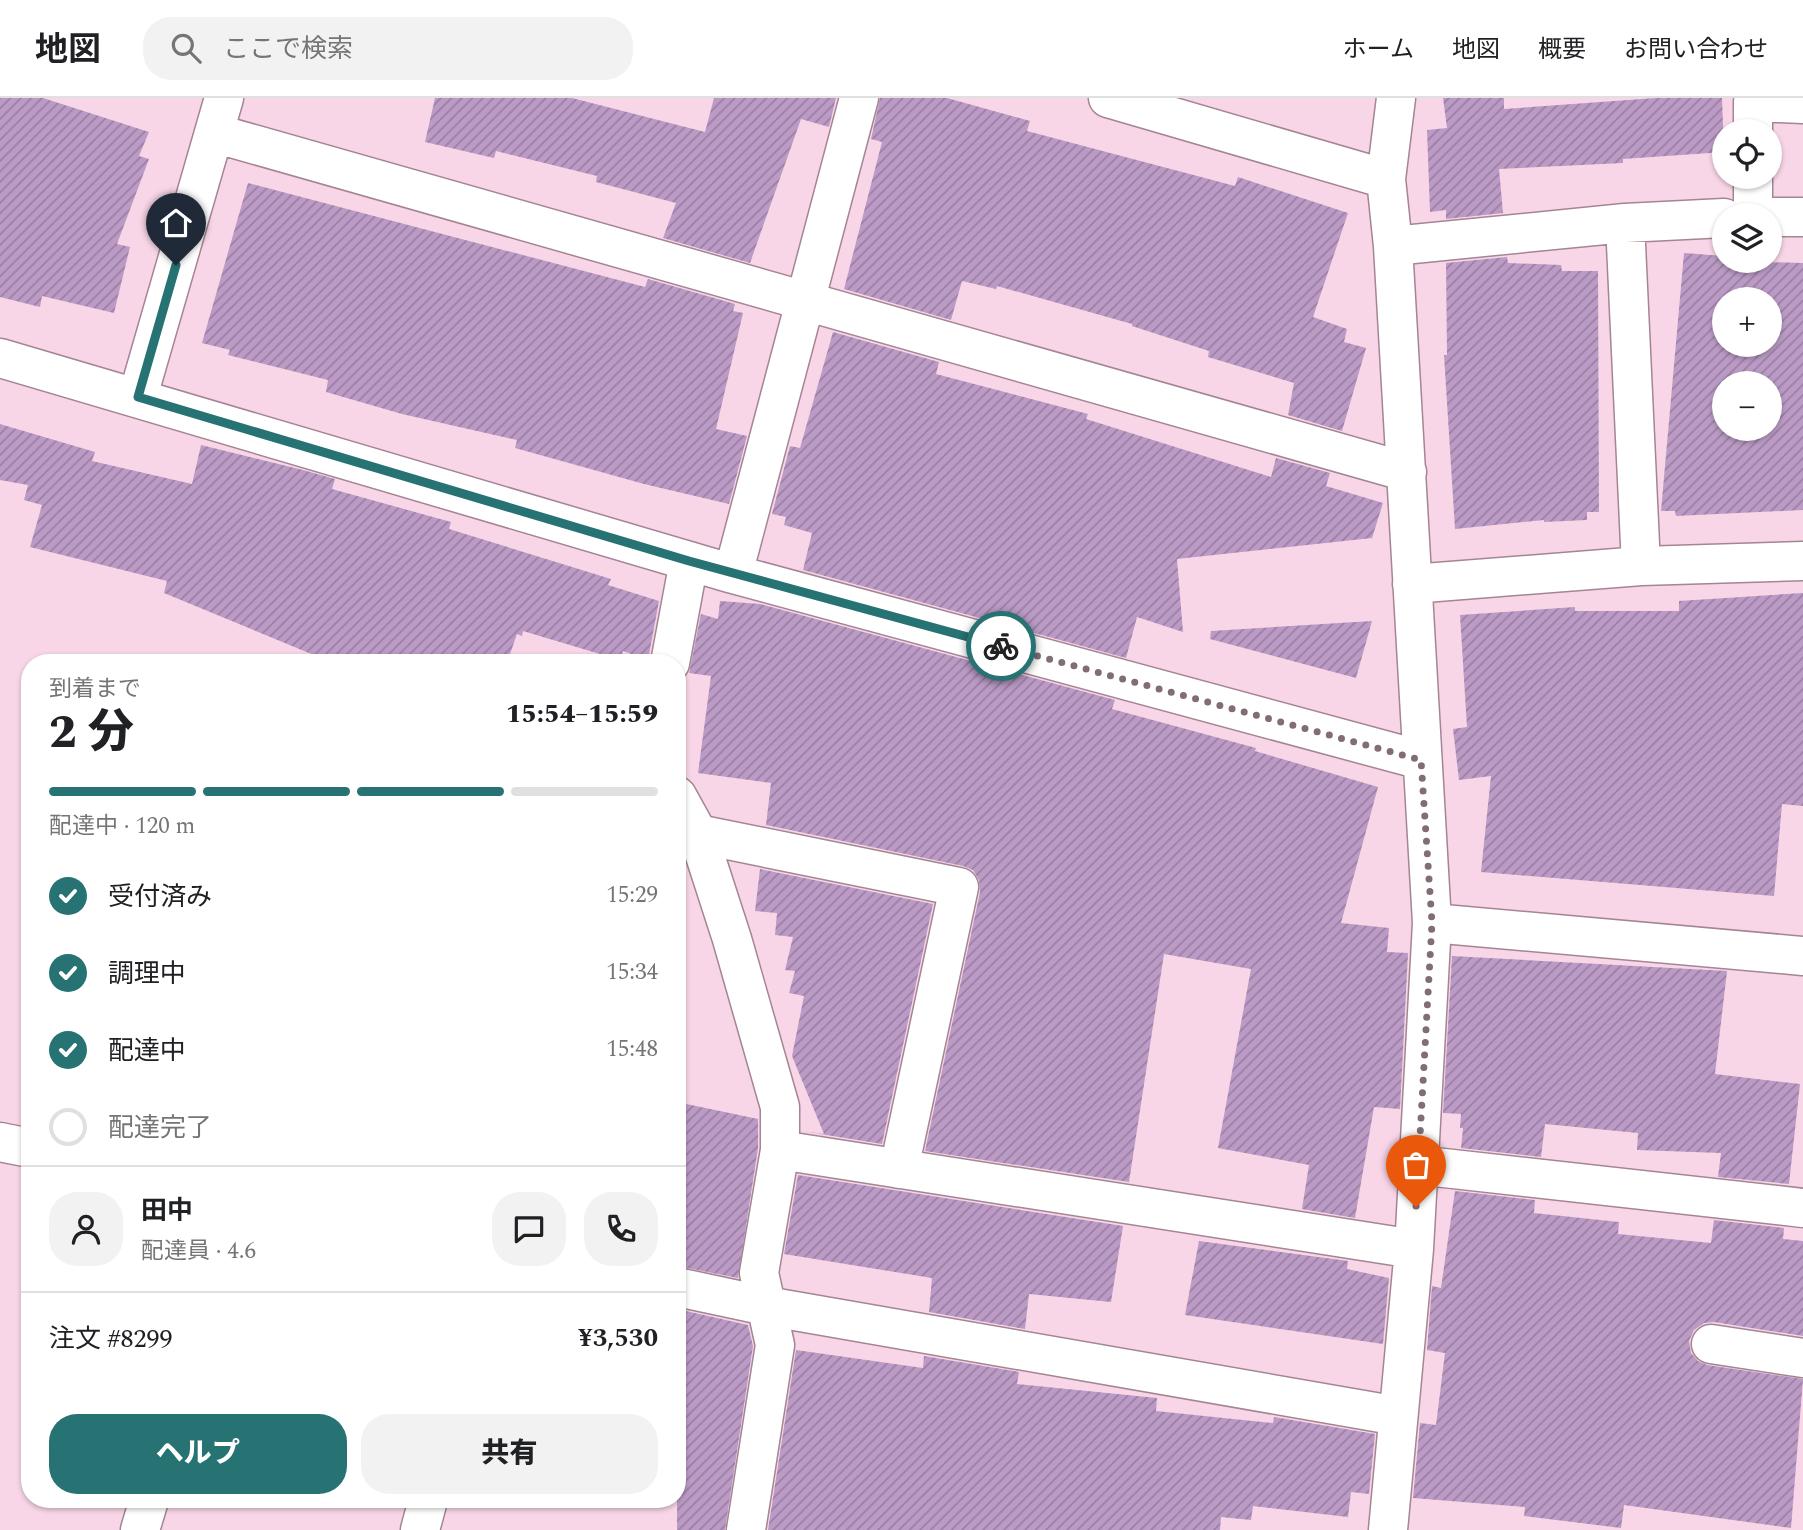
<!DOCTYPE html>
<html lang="ja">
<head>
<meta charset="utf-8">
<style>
  :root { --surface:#fff; --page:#f2f2f2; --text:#202124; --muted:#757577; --line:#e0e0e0; --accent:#277273 }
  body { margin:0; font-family:Spectral,"Noto Sans JP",serif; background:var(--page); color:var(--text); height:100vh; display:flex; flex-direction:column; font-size:26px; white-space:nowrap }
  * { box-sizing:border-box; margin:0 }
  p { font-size:23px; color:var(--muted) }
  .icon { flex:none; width:38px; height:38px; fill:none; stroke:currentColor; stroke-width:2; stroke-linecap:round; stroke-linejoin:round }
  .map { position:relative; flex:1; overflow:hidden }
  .drawer { position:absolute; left:21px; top:556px; width:665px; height:854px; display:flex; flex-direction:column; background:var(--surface); border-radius:28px; box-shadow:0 2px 5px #0004 }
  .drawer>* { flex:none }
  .fabs { position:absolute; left:1712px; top:21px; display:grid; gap:14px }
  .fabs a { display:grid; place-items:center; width:70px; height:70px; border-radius:50%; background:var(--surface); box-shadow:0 2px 5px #0004; font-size:35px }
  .pin { position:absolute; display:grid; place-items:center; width:60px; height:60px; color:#fff; margin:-72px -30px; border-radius:50% 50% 50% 0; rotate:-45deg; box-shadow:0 0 7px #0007 }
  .pin .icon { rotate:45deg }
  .courier { position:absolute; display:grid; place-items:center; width:70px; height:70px; margin:-35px; border:5px solid #277273; border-radius:50%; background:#fff; color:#222; box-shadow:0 2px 9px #0007 }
  .overview em { font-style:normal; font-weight:800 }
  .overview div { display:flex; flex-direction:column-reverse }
  .overview { display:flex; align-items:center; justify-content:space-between; height:119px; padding:0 28px }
  h1 { font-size:46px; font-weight:800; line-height:52px }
  .bar { display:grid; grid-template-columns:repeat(4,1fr); gap:10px 7px; align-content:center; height:84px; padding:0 28px }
  .bar i { height:9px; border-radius:5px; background:var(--line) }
  .bar .current { background:var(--accent) }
  .bar p { grid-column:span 4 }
  .line { display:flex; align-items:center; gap:18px; padding:0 28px; border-top:2px solid var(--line) }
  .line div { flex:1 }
  .round { display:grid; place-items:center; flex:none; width:74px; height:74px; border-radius:28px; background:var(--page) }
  ol { padding:0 28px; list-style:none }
  li { display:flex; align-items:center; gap:21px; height:77px }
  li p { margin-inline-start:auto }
  li .icon { padding:7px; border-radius:50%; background:var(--accent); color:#fff; stroke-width:4 }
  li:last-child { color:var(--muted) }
  li i { width:38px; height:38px; border:4px solid var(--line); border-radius:50% }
  .action { display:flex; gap:14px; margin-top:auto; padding:14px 28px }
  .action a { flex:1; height:80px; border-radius:28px; background:var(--accent); color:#fff; font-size:28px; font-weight:800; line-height:80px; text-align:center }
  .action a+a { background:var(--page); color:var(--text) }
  header { display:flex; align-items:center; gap:42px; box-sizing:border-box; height:98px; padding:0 35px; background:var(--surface); border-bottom:2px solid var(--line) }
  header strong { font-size:33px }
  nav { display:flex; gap:38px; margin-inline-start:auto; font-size:24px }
  .search { width:490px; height:63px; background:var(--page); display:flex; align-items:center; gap:18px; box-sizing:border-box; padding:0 24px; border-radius:28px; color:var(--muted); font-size:26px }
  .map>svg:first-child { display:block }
  .building { fill:url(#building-hatch); fill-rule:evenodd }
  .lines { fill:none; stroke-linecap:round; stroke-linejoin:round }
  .minor-casing { stroke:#a48594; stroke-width:41 }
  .minor { stroke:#fff; stroke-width:38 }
  .done { stroke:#826d77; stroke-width:7; stroke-dasharray:0 12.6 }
  .route { stroke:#277273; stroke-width:9 }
</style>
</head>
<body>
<header>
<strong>地図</strong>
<div class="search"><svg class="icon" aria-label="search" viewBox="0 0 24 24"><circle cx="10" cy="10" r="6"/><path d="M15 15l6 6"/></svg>ここで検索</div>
<nav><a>ホーム</a><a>地図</a><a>概要</a><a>お問い合わせ</a></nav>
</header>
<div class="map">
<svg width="1803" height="1432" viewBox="0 0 1803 1432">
  <defs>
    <pattern id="building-hatch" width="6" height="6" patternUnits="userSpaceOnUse" patternTransform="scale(1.75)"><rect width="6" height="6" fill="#bb9bc6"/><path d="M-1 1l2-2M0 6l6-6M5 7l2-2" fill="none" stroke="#9a7fa2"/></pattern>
  </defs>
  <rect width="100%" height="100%" fill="#f8d6e7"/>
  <path class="building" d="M 0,0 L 43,0 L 149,34 L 139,58 L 149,61 L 117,146 L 130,149 L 114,215 L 42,198 L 40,209 L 0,199 Z
    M 435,0 L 572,0 L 705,34 L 714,0 L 836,0 L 829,29 L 801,21 L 750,165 L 663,140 L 676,105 L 596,84 L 597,78 L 496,53 L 494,60 L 425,44 Z
    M 880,0 L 947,0 L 1030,23 L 1027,33 L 1235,88 L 1238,79 L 1348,115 L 1313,219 L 1347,231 L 1344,244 L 1366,250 L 1342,333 L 1288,317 L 1294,285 L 1208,259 L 1209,253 L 1132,228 L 1132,226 L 997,188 L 996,191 L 962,183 L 951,222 L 844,191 L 882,44 L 871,41 Z
    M 1443,0 L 1504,0 L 1504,11 L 1656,0 L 1722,0 L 1724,54 L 1623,61 L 1623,65 L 1499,71 L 1503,115 L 1446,121 L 1446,112 L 1430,114 L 1427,32 L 1447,30 Z
    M 248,85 L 645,189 L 648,181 L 735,206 L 733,213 L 743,215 L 716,331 L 747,338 L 729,406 L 644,386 L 515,350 L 517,342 L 402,316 L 326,294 L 328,282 L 228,257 L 230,252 L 202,245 Z
    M 1684,155 L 1724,158 L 1724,163 L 1803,165 L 1803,412 L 1676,418 L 1675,413 L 1661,413 ZM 1724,201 L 1769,201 L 1769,247 L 1724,247 ZM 1724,285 L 1769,285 L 1769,331 L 1724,331 Z
    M 1507,159 L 1508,165 L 1561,167 L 1562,173 L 1598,173 L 1599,414 L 1587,414 L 1587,422 L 1544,424 L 1544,422 L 1455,431 L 1444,257 L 1447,257 L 1446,165 Z
    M 833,234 L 939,264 L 936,276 L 1088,316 L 1086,321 L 1271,379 L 1276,360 L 1330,375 L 1326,388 L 1383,405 L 1372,440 L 1177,461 L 1183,534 L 1137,519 L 1126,560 L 803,472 L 812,435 L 784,427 L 786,419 L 772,416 L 790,348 L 800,350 Z
    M 0,326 L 95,354 L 92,363 L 192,386 L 201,347 L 303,372 L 335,381 L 332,391 L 451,424 L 449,431 L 611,481 L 608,487 L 659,503 L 648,562 L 623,553 L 620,562 L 523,533 L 522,538 L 517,536 L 507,565 L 333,565 L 164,495 L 167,483 L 30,449 L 42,407 L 24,402 L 28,387 L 0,382 Z
    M 1803,495 L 1803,708 L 1782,706 L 1774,798 L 1481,774 L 1491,678 L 1459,682 L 1453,631 L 1467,629 L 1460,517 L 1575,509 L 1575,513 L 1679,513 L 1679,503 Z
    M 720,503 L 760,506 L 1115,602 L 1112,611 L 1256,650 L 1255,653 L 1378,689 L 1341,825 L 1389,830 L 1387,854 L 1408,855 L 1400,1011 L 1374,1009 L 1355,1120 L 1302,1111 L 1309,1067 L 1218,1050 L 1251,871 L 1164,856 L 1129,1084 L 925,1053 L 980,794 L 979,782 L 973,772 L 963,768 L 766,727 L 771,685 L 698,675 L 711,578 L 689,575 L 701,516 L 718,521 Z
    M 1372,523 L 1356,580 L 1210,541 L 1211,533 Z
    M 760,771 L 933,806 L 882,1046 L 802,1033 L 824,1036 L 792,958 L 804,898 L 789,895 L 795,873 L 785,872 L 793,839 L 775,837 L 777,815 L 755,813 Z
    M 1452,858 L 1727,873 L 1715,976 L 1800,986 L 1789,1086 L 1718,1079 L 1721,1055 L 1637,1052 L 1638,1035 L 1545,1026 L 1541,1059 L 1461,1050 L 1463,1030 L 1460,1030 L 1461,1016 L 1443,1015 Z
    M 677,1004 L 758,1021 L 758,1050 L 738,1180 L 677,1168 Z
    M 798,1077 L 1123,1128 L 1111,1204 L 1029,1196 L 1025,1231 L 929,1214 L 932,1180 L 784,1156 Z
    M 1455,1093 L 1535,1102 L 1534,1115 L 1619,1124 L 1618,1136 L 1711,1145 L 1714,1122 L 1784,1130 L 1783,1141 L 1803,1143 L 1803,1238 L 1714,1224 L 1704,1225 L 1694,1232 L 1689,1243 L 1691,1255 L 1698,1263 L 1707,1267 L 1803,1281 L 1791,1430 L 1624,1407 L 1621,1430 L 1524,1418 L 1525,1409 L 1413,1400 L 1420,1325 L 1436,1327 L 1445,1255 L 1427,1252 L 1432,1188 L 1441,1190 Z
    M 1199,1143 L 1348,1163 L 1347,1171 L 1389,1180 L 1383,1246 L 1185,1217 Z
    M 677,1211 L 748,1227 L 753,1248 L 725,1432 L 677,1432 Z
    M 796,1252 L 923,1270 L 924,1258 L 1019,1274 L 1017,1286 L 1157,1300 L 1156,1313 L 1273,1325 L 1274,1319 L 1375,1336 L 1369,1396 L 1351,1394 L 1348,1419 L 1253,1408 L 1251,1422 L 1221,1419 L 1220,1432 L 768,1432 Z"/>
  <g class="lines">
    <defs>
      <path id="minor" d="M 1108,0 L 1386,81
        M 1753,33 L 1753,4 L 1803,6
        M 214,35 L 1407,374
        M 1753,117 L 1753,79
        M 1769,119 L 1803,119
        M 1625,125 L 1641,468
        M 1393,148 L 1625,125 L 1724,120
        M 0,260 L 733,476 L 1421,662
        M 138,298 L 224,0
        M 733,476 L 859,0
        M 1412,486 L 1641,468 L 1803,463
        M 670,565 L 689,463
        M 677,698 L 698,736 L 732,841 L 780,1009 L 780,1052 L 759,1175 L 775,1247 L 746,1432
        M 698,736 L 959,789 L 899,1071
        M 1432,825 L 1803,858
        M 0,1044 L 30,1050
        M 780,1052 L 1414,1151
        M 1417,1067 L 1803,1110
        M 677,1189 L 766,1208 L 1398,1318
        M 1711,1246 L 1803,1260
        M 140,1432 L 149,1402
        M 420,1432 L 428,1402
        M 1388,1432 L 1414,1151 L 1432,825 L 1393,148 L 1386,81 L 1396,0"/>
    </defs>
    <use href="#minor" class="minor-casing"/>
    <use href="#minor" class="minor"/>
  </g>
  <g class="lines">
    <path class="done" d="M 1001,548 L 1421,662 L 1432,825 L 1416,1109"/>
    <path class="route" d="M 176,167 L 138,299 L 689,463 L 1001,548"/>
  </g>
</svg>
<div class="fabs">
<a><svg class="icon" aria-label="locate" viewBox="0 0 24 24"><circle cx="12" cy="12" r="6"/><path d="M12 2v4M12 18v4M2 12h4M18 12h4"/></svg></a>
<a><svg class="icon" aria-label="layers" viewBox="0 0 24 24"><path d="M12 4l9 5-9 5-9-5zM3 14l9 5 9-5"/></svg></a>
<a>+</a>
<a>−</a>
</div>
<div class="pin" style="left:1416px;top:1109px;background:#ea580c"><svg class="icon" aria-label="bag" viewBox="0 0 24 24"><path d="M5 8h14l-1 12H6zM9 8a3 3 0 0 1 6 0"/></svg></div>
<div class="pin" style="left:176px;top:167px;background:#1f2937"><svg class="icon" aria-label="home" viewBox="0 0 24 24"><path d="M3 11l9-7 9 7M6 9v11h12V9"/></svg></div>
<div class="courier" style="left:1001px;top:548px"><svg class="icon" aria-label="bike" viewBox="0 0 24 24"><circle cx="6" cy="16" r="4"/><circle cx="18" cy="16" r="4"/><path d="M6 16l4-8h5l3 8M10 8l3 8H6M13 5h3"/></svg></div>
<section class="drawer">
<div class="overview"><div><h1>2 分</h1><p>到着まで</p></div><em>15:54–15:59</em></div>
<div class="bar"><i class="current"></i><i class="current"></i><i class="current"></i><i></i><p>配達中 · 120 m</p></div>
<ol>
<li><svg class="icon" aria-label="check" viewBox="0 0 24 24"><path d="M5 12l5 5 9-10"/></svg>受付済み<p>15:29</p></li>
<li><svg class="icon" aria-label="check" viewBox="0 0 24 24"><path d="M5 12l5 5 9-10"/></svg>調理中<p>15:34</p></li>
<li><svg class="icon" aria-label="check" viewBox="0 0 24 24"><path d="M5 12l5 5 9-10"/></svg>配達中<p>15:48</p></li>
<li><i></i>配達完了</li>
</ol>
<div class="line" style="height:126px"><a class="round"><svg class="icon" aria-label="person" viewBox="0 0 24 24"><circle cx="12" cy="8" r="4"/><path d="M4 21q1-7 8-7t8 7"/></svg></a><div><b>田中</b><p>配達員 · 4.6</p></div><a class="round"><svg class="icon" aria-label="chat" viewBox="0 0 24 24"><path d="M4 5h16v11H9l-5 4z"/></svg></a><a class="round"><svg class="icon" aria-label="phone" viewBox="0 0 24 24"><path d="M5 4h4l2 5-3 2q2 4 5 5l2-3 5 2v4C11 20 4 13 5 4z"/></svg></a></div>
<div class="line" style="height:91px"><div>注文 #8299</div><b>¥3,530</b></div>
<div class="action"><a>ヘルプ</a><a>共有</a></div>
</section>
</div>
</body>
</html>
